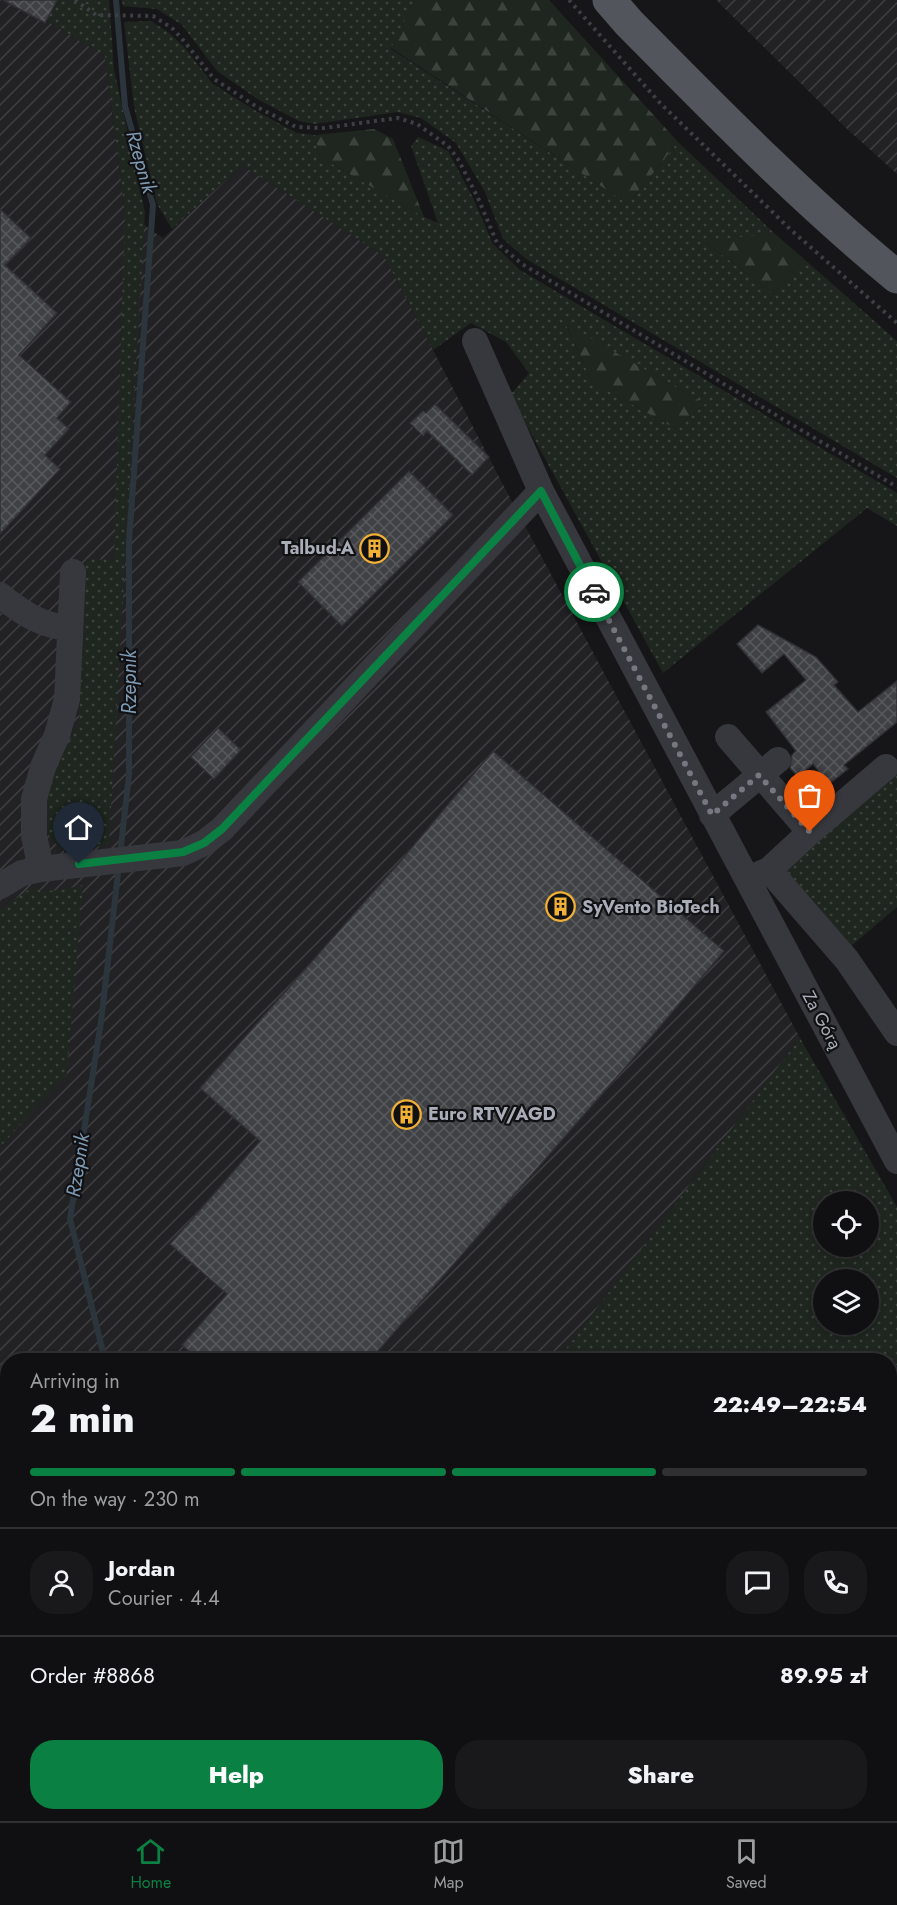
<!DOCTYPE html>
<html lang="en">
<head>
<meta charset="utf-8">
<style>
  :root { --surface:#101012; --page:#19191b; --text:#f1f3f6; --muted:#9c9d9f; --line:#303032; --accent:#0b8043 }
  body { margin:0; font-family:Jost,sans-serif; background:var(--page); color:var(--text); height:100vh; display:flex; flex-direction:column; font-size:22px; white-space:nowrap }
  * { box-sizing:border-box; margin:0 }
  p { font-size:20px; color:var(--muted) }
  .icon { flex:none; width:33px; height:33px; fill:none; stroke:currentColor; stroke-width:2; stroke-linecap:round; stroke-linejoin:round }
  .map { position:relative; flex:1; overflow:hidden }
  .sheet { position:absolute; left:0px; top:1353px; width:897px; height:468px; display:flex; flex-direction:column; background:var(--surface); border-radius:24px 24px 0 0; box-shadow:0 3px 9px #0003,0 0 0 2px var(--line) }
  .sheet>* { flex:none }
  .tools { position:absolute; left:813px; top:1191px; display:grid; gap:12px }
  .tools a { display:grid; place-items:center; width:66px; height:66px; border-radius:50%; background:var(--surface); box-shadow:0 3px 9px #0003,0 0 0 2px var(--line); font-size:30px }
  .pin { position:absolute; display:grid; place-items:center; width:51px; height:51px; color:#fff; margin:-62px -26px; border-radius:50% 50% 50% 0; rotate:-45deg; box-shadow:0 0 6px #0007 }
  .pin .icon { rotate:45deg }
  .courier { position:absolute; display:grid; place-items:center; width:60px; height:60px; margin:-30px; border:4px solid #0b8043; border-radius:50%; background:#fff; color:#222; box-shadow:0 2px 8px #0007 }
  .headline em { font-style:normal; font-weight:800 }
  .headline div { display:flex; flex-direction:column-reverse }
  .headline { display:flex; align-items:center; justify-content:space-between; height:102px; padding:0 30px }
  h1 { font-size:39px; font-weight:800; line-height:45px }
  .bar { display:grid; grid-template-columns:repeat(4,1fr); gap:9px 6px; align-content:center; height:72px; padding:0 30px }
  .bar i { height:8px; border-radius:4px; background:var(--line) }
  .bar .active { background:var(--accent) }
  .bar p { grid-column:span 4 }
  .line { display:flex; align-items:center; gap:15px; padding:0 30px; border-top:2px solid var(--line) }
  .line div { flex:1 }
  .round { display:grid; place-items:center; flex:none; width:63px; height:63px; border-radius:24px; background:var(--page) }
  .action { display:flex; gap:12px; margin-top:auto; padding:12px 30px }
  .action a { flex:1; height:69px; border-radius:24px; background:var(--accent); color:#fff; font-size:24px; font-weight:800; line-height:69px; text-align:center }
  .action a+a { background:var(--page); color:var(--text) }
  .tabs { display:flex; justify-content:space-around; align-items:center; height:84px; border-top:2px solid var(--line); background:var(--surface); font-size:16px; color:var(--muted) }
  .tabs a { display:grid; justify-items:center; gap:3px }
  .tabs .active { color:var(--accent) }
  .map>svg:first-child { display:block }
  .industrial { fill:url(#industrial-furrows) }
  .grass { fill:url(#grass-dots); fill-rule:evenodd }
  .forest { fill:url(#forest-firs) }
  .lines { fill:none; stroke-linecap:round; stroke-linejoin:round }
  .stream { stroke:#2c353c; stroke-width:6 }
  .building { fill:url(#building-cross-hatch); stroke:#303034; stroke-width:1.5 }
  .path { stroke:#3d3f44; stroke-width:4; stroke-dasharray:3 4.5; stroke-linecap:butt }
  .minor { stroke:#37383d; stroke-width:26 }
  .major { stroke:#53555c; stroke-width:33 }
  .done { stroke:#757880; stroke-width:6; stroke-dasharray:0 10.8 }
  .route { stroke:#0b8043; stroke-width:8 }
  .labels { text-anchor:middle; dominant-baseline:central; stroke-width:4.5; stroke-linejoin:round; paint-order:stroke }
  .poi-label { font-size:18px; font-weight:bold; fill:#a8adb8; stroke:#111113; text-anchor:start }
  .street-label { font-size:18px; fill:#a8adb8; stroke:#111113 }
  .water-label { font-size:20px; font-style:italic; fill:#7f9bb3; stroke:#111113 }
</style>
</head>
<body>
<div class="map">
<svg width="897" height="1821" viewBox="0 0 897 1821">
  <defs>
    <pattern id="industrial-furrows" width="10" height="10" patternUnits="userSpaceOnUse" patternTransform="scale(1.5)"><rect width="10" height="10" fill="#222225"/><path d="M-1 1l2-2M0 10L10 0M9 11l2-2" fill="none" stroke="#3f3f43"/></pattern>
    <pattern id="grass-dots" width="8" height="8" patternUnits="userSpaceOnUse" patternTransform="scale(1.5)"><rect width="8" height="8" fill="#1e261f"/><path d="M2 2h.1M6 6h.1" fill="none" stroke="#3c433d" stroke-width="1.8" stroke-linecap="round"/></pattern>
    <pattern id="forest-firs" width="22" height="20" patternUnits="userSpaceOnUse" patternTransform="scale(1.5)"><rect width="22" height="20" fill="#1e261f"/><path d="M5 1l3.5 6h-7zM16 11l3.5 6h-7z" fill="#3c433d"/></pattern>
    <pattern id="building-cross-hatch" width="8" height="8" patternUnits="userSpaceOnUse" patternTransform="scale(1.5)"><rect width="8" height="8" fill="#404145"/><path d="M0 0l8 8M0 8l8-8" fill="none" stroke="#595a5e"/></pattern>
  </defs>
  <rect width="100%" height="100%" fill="#161618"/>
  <path class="industrial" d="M 0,0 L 12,0 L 105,56 L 125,212 L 163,238 L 242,165 L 384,256 L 509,496 L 800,1038 L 570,1344 L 555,1360 L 8,1360 L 8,1814 L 549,1814 L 558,1821 L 0,1821 Z
    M 716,0 L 897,0 L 897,174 L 846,128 Z"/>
  <path class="grass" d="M 12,0 L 109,0 L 114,69 L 145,212 L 109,843 L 69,856 L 51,839 L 44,825 L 47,791 L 56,767 L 79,723 L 86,559 L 114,560 L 125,212 L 105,56 Z
    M 122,0 L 415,0 L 391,49 L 628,204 L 678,142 L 774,233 L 705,242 L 774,294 L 804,259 L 897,341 L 897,478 L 526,259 L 503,239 L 485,192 L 456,143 L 421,118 L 398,112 L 314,124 L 299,121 L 259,100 L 217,71 L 182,25 L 157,9 L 123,6 Z
    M 151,21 L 168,32 L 184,47 L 213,84 L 256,111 L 297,133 L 315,135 L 320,157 L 424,217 L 438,223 L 411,146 L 418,137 L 448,151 L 472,196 L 493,244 L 520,270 L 897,493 L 897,526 L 867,508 L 663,673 L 510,395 L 529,373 L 506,342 L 471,323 L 433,350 L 384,256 L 242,165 L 172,229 L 157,204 L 134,107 L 124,22 ZM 566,325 L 705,404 L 676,429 L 592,382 Z
    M 897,771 L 897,907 L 850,947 L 780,868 Z
    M 83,885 L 67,1074 L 0,1147 L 0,909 L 33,887 C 48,895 68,888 83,885 Z
    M 800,1038 L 897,1207 L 897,1365 L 890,1370 L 890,1360 L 555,1360 L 570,1344 ZM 824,1202 L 868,1202 L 868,1246 L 824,1246 ZM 824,1280 L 868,1280 L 868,1324 L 824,1324 Z
    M 897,1421 L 897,1612 L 890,1620 L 890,1426 Z"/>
  <path class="forest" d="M 415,0 L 549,0 L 678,142 L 628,204 L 391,48 Z
    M 374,129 L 393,139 L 424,217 L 320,157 L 315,135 Z
    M 774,233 L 804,259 L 774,294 L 704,241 Z
    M 566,324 L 705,404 L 676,429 L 592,382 Z"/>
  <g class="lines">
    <path class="stream" d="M 116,0 L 125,106 L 153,205 L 129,542 L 129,775 L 120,855
      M 105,1360 L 70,1219 L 101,1022 L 119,865"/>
  </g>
  <path class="building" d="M 3,0 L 57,0 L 45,23 Z
    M 0,209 L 31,238 L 5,265 L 57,313 L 19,355 L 71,402 L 57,418 L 69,429 L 45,455 L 60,469 L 0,534 Z
    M 435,404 L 489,457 L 472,475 L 427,431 L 423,436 L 410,423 L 423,411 L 426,413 Z
    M 409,471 L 453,515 L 342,626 L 298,582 Z
    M 758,625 L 816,657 L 838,682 L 834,685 L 858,712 L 897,681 L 897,722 L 844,765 L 848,769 L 829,784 L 813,764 L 798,777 L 790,768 L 792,755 L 796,751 L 766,712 L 806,680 L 784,654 L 762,673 L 737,644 Z
    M 218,728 L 241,750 L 214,779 L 191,757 Z
    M 493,751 L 724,951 L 630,1062 L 370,1360 L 199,1360 L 182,1345 L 227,1294 L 170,1244 L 260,1141 L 200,1088 L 398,864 Z"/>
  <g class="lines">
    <path class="path" d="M 75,0 L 96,15 L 153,16 L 172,28 L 184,41 L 214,79 L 257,107 L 296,127 L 324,128 L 398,118 L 417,124 L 448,146 L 458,159 L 478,198 L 497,243 L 522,264 L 897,487
      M 569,0 L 660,103 L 791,230 L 897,323
      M 0,1752 L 5,1757"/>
    <path class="minor" d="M 475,341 L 541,491 L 897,1161
      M 0,595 C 21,612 41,626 69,628
      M 728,737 L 810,832 L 886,767
      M 712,815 L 778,760
      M 41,869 L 34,836 L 34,799 L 43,767 L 57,735 L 67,699 L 73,572
      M 769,870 L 847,960 L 897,1033
      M 755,876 L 769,870 L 810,832
      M 0,886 L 22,873 L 41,869 L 183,853 L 204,843 L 222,829 L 541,491
      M 890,1395 L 897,1390
      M 890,1639 L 897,1631
      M 598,1814 L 598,1821
      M 806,1814 L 812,1821
      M 722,1821 L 729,1814"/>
    <path class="major" d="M 609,0 L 629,23 C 716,111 802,199 897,277"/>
  </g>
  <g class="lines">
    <path class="done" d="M 594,592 L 712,815 L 759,775 L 810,832"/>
    <path class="route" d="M 79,864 L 183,852 L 204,843 L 222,829 L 541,491 L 594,592"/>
  </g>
  <defs>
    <symbol id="building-ring" viewBox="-11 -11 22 22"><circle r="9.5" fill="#111113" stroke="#f2b134" stroke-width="1.5"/><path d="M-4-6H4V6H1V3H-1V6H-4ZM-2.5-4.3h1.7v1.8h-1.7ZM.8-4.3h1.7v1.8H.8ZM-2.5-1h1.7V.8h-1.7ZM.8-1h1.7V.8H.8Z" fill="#f2b134"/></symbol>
  </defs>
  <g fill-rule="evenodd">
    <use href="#building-ring" x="358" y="532" width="33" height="33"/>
    <use href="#building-ring" x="544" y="890" width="33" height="33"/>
    <use href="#building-ring" x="390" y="1098" width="33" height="33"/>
  </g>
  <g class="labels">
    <g class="poi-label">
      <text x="354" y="548" text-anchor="end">Talbud-A</text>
      <text x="582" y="907">SyVento BioTech</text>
      <text x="428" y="1114">Euro RTV/AGD</text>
    </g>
    <g class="street-label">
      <text transform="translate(822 1020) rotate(62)">Za Górą</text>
    </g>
    <g class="water-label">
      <text transform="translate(141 162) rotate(74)">Rzepnik</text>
      <text transform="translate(129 682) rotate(-90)">Rzepnik</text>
      <text transform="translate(78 1165) rotate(-81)">Rzepnik</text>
    </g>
  </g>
</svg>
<div class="tools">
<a><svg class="icon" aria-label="locate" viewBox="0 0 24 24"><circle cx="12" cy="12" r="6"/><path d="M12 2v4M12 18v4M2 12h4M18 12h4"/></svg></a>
<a><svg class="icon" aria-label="layers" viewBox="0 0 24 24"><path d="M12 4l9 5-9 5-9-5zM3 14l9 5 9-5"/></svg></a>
</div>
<div class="pin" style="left:810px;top:832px;background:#ea580c"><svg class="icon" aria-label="bag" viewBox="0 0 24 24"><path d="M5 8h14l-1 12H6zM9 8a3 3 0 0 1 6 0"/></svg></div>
<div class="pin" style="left:79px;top:864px;background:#1f2937"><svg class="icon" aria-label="home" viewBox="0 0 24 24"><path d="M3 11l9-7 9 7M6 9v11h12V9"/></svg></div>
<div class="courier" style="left:594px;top:592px"><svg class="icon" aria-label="car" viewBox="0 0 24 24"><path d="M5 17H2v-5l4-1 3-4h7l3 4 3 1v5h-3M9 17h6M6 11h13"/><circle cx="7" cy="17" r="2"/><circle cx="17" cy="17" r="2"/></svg></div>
<section class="sheet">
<div class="headline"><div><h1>2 min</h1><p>Arriving in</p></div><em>22:49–22:54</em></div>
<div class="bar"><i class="active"></i><i class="active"></i><i class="active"></i><i></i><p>On the way · 230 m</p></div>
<div class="line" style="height:108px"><a class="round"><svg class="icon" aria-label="person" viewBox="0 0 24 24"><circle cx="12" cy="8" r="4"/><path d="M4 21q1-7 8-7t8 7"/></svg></a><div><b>Jordan</b><p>Courier · 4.4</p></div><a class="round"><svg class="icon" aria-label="chat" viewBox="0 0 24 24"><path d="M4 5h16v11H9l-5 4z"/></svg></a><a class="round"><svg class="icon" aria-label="phone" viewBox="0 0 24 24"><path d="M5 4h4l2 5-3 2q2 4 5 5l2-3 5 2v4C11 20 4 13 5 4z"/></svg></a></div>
<div class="line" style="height:78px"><div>Order #8868</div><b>89.95 zł</b></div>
<div class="action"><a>Help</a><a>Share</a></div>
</section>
</div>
<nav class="tabs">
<a class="active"><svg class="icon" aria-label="home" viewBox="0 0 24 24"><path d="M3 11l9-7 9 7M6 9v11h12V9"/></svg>Home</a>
<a><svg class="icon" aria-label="map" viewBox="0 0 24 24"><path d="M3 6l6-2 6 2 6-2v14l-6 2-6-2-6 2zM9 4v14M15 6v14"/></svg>Map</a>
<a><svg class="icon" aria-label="saved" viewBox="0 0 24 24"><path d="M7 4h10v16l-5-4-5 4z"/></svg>Saved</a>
</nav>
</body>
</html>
